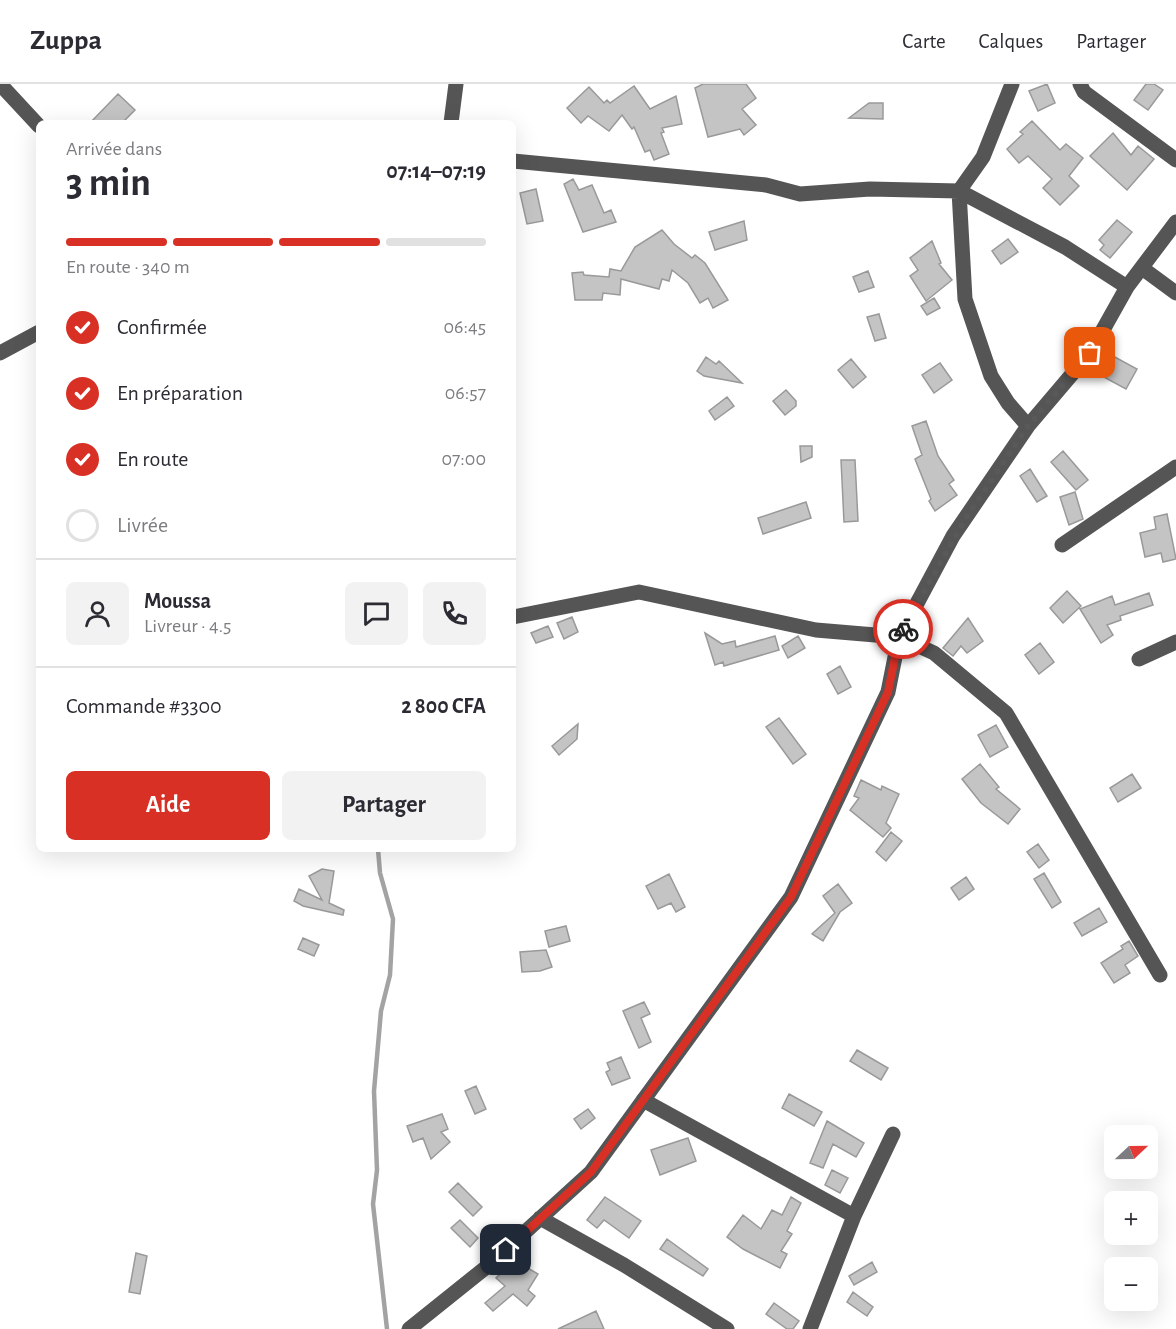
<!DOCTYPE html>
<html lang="fr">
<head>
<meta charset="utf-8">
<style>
  :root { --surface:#fff; --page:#f2f2f3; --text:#2b2b33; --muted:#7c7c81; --line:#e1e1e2; --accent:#d93025 }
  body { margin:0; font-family:"Alegreya Sans",sans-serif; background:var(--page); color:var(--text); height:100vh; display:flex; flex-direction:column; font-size:22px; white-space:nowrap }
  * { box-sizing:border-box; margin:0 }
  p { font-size:20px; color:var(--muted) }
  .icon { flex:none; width:33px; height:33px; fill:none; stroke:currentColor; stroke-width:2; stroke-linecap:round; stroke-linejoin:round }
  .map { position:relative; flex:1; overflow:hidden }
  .details { position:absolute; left:36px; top:36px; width:480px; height:732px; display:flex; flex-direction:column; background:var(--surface); border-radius:9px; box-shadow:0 6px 24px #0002 }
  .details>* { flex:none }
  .needle { width:39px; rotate:68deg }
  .tools { position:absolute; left:1104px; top:1041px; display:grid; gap:12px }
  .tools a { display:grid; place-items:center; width:54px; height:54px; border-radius:9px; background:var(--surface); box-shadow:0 6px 24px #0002; font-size:30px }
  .pin { position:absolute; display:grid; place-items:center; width:51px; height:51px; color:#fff; margin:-26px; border-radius:12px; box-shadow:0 3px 9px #0006 }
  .courier { position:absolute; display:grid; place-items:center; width:60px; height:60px; margin:-30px; border:4px solid #d93025; border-radius:50%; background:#fff; color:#222; box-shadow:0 2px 8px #0007 }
  .overview em { font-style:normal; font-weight:700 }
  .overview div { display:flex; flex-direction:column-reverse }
  .overview { display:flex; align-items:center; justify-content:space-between; height:102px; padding:0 30px }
  h1 { font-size:39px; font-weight:700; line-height:45px }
  .bar { display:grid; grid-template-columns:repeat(4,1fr); gap:9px 6px; align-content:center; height:72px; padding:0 30px }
  .bar i { height:8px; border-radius:4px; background:var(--line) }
  .bar .current { background:var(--accent) }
  .bar p { grid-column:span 4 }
  .line { display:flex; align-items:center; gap:15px; padding:0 30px; border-top:2px solid var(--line) }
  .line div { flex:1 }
  .round { display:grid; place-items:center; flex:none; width:63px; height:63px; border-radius:9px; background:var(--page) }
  ol { padding:0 30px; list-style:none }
  li { display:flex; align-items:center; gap:18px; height:66px }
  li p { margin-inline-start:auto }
  li .icon { padding:6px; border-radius:50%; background:var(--accent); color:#fff; stroke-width:4 }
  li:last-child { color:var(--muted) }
  li i { width:33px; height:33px; border:3px solid var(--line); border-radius:50% }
  .button { display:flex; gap:12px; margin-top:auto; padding:12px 30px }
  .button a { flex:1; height:69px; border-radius:9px; background:var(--accent); color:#fff; font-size:24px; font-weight:700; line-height:69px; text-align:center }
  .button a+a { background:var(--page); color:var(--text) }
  header { display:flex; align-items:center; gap:36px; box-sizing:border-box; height:84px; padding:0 30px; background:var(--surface); border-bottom:2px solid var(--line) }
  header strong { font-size:28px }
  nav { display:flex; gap:33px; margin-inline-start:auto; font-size:21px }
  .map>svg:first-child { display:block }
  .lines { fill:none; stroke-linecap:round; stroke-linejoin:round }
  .stream { stroke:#a3a3a3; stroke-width:4.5 }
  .building { fill:#c4c4c4; stroke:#999; stroke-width:1.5 }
  .minor { stroke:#555; stroke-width:15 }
  .done { stroke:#595959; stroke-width:6; stroke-dasharray:0 10.8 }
  .route { stroke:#d93025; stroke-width:8 }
</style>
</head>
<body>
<header>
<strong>Zuppa</strong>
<nav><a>Carte</a><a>Calques</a><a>Partager</a></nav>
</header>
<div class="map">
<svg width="1176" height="1245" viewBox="0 0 1176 1245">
  <rect width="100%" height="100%" fill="#fff"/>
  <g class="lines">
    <path class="stream" d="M 378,765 L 380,789 L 393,835 L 390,891 L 381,927 L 374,1007 L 377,1086 L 373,1120 L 387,1245"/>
  </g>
  <path class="building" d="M 703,0 L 746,0 L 756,14 L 742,25 L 756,41 L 744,51 L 740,45 L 708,53 L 695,4 Z
    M 1047,0 L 1055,19 L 1038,27 L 1029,7 Z
    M 1146,0 L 1154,0 L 1163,6 L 1148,26 L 1134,16 Z
    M 634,2 L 650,25 L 676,12 L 682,40 L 662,44 L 664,48 L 661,49 L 669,70 L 654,76 L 650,66 L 645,68 L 634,43 L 632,45 L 622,31 L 609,47 L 588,32 L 581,39 L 567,24 L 589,3 L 604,19 L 607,16 L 610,19 Z
    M 118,10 L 135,26 L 122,39 L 90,39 Z
    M 869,19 L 883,19 L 883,35 L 849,34 Z
    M 1032,37 L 1060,66 L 1066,60 L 1083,74 L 1069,92 L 1079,102 L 1060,121 L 1043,104 L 1052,95 L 1028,72 L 1019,79 L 1007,65 L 1023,50 L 1020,48 Z
    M 1113,49 L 1131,71 L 1138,62 L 1154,75 L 1127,106 L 1090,72 Z
    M 573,95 L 579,106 L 592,101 L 604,129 L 611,126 L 616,138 L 583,148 L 564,100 Z
    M 536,105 L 543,137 L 527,140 L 520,109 Z
    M 1117,136 L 1132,148 L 1110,174 L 1100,166 L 1104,161 L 1099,156 Z
    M 744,137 L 747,156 L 715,166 L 709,148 Z
    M 662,146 L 674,160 L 692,174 L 695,171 L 705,179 L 728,216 L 713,224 L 708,214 L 700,219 L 688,199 L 672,186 L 669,197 L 662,195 L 659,205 L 621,195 L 620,211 L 603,209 L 602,216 L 575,216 L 572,189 L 583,188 L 584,191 L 609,193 L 610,185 L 621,187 L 635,163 Z
    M 1008,155 L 1018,168 L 1001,180 L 992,167 Z
    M 932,157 L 941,179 L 939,180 L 952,196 L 926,217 L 910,192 L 918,186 L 910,174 Z
    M 868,187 L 874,203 L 859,208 L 853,193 Z
    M 934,214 L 940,224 L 927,231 L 921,222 Z
    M 879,230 L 886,254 L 875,257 L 867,233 Z
    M 1111,271 L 1137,285 L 1126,305 L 1100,291 Z
    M 706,273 L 716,280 L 719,277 L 742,299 L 704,292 L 697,287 Z
    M 851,275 L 866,293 L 853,304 L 838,286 Z
    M 940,279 L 952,296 L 934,309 L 922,291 Z
    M 786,306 L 796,317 L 796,322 L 785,331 L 773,317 Z
    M 727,313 L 734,322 L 715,336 L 709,327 Z
    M 926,337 L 938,372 L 954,396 L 949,400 L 957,411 L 935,427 L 929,417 L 931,415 L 915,375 L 922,371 L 912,342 Z
    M 800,362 L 812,362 L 812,373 L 801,378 Z
    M 1063,367 L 1088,396 L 1076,406 L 1051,378 Z
    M 841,376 L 855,376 L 858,437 L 844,438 Z
    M 1030,385 L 1047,412 L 1037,418 L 1020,392 Z
    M 1075,408 L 1083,435 L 1069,441 L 1060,413 Z
    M 806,418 L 811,434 L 763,450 L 758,434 Z
    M 1167,430 L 1176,475 L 1163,478 L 1161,469 L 1145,473 L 1140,449 L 1156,445 L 1154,433 Z
    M 1067,507 L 1081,522 L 1063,539 L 1050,524 Z
    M 1149,509 L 1153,521 L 1120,532 L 1121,536 L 1107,541 L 1113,551 L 1101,559 L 1080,525 L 1112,512 L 1115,521 Z
    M 572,533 L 578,548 L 564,555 L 557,539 Z
    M 968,534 L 983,557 L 967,569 L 961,562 L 953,572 L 943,564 Z
    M 548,542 L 553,553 L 536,559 L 531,549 Z
    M 705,549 L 722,560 L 735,557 L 736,563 L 775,552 L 779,566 L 724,582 L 723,578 L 715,581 Z
    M 798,552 L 805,564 L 788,574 L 782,562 Z
    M 1040,559 L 1054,578 L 1039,590 L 1025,571 Z
    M 840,582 L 851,603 L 838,610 L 827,590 Z
    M 779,634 L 806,670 L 793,680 L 766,643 Z
    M 578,640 L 577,655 L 559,671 L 552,662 Z
    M 996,641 L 1008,663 L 990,673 L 978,651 Z
    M 980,680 L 999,703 L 996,705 L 1020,725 L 1008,740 L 981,719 L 962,695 Z
    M 1132,690 L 1141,704 L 1118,718 L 1110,704 Z
    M 861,696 L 881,706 L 882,702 L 899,710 L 886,739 L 891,744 L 883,753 L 850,726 L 859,714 L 854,712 Z
    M 891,748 L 902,757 L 886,777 L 876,768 Z
    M 1038,760 L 1049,776 L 1039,784 L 1027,768 Z
    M 322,785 L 334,787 L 329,819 L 344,826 L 343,831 L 303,822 L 294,817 L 299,805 L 322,816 L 309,792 Z
    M 1044,789 L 1061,818 L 1052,824 L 1034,795 Z
    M 669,790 L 685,823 L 676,828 L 671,819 L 658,825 L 646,802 Z
    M 966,793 L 974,805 L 959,816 L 951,804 Z
    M 838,800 L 852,819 L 840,828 L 823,857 L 812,850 L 835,829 L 823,812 Z
    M 1099,824 L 1107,838 L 1082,852 L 1074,839 Z
    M 566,842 L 570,857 L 549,863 L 545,847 Z
    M 303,854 L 319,861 L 314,872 L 298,865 Z
    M 1129,857 L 1138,872 L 1125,881 L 1130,889 L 1114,899 L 1101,879 L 1123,865 L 1121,862 Z
    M 546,866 L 552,883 L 540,887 L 522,888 L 520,868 Z
    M 644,918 L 650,930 L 641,934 L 651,958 L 639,964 L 623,927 Z
    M 857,966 L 888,984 L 881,996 L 850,977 Z
    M 621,973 L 630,994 L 612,1001 L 606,988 L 610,986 L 607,979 Z
    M 476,1002 L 486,1025 L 475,1030 L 465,1007 Z
    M 789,1010 L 822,1028 L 814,1042 L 782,1024 Z
    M 588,1025 L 595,1034 L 581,1045 L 574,1035 Z
    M 442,1030 L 448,1045 L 441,1048 L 450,1058 L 431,1075 L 423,1054 L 413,1058 L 407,1042 Z
    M 827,1037 L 864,1059 L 856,1073 L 833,1060 L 823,1084 L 810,1079 Z
    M 688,1054 L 696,1077 L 660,1091 L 651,1066 Z
    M 832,1086 L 848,1094 L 840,1109 L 825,1101 Z
    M 458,1099 L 482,1123 L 473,1132 L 449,1108 Z
    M 605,1113 L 641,1137 L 629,1154 L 604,1136 L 597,1144 L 587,1136 Z
    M 791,1113 L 801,1119 L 787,1147 L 792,1150 L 781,1167 L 787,1170 L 780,1184 L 743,1165 L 727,1153 L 743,1131 L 761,1145 L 772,1126 L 782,1131 Z
    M 460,1136 L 478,1154 L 470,1163 L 451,1144 Z
    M 667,1155 L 708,1185 L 703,1192 L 660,1165 Z
    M 136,1169 L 147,1172 L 140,1210 L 129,1208 Z
    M 872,1178 L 877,1188 L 854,1201 L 849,1192 Z
    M 519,1179 L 538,1190 L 528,1206 L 535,1212 L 527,1222 L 513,1210 L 493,1227 L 485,1219 L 505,1202 L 496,1194 L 507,1183 L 513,1188 Z
    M 853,1208 L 873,1223 L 867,1232 L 847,1218 Z
    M 774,1219 L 799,1237 L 793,1245 L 787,1245 L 766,1230 Z
    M 596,1227 L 604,1245 L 558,1245 Z"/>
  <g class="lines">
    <path class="minor" d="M 0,0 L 39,42
      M 1080,0 L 1084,8 L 1176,76
      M 451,39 L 456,0
      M 513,77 L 766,101 L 800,110 L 870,105 L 959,107 L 983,73 L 1012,0
      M 959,107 L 965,215 L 991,292 L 1008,319 L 1028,342
      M 959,107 L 1065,163 L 1127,203
      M 1142,184 L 1176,209
      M 0,269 L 39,248
      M 1062,461 L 1176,383
      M 513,533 L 639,508 L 816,546 L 899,553 L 934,569 L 1006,629 L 1160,891
      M 1139,575 L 1176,558
      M 643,1016 L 854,1132
      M 540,1134 L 624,1181 L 727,1245
      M 409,1245 L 489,1181 L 591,1088 L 791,813 L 888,608 L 899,553 L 953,452 L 1028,342 L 1090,269 L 1127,203 L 1176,138
      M 810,1245 L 854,1132 L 893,1050"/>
  </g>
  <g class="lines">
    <path class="done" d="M 903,545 L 966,434 L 1028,342 L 1090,269"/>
    <path class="route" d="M 506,1166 L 591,1088 L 791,813 L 888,608 L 899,553 L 903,545"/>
  </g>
</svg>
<div class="tools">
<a><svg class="needle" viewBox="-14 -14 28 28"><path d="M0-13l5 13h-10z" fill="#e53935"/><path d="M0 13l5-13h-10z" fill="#7c7c81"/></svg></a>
<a>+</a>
<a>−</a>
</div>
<div class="pin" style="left:1090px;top:269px;background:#ea580c"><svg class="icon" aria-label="bag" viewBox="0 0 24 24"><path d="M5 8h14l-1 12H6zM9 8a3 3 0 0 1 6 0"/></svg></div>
<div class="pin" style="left:506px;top:1166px;background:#1f2937"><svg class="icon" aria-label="home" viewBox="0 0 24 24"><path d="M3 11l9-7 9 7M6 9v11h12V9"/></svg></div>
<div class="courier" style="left:903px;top:545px"><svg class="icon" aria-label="bike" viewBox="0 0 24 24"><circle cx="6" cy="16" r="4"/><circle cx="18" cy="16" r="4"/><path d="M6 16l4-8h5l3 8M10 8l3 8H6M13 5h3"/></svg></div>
<section class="details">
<div class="overview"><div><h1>3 min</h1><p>Arrivée dans</p></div><em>07:14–07:19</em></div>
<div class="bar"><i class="current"></i><i class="current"></i><i class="current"></i><i></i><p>En route · 340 m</p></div>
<ol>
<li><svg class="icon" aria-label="check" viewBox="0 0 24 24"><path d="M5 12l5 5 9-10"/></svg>Confirmée<p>06:45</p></li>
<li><svg class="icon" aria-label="check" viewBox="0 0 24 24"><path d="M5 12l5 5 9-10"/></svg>En préparation<p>06:57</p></li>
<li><svg class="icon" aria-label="check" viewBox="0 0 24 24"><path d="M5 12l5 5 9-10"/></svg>En route<p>07:00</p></li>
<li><i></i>Livrée</li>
</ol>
<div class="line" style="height:108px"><a class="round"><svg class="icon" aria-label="person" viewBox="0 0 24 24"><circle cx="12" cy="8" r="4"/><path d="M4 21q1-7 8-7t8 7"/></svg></a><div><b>Moussa</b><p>Livreur · 4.5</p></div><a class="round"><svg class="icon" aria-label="chat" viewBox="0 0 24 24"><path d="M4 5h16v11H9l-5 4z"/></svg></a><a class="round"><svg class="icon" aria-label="phone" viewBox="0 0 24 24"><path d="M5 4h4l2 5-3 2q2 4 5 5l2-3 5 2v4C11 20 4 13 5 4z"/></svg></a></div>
<div class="line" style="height:78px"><div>Commande #3300</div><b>2 800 CFA</b></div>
<div class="button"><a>Aide</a><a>Partager</a></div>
</section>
</div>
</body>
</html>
